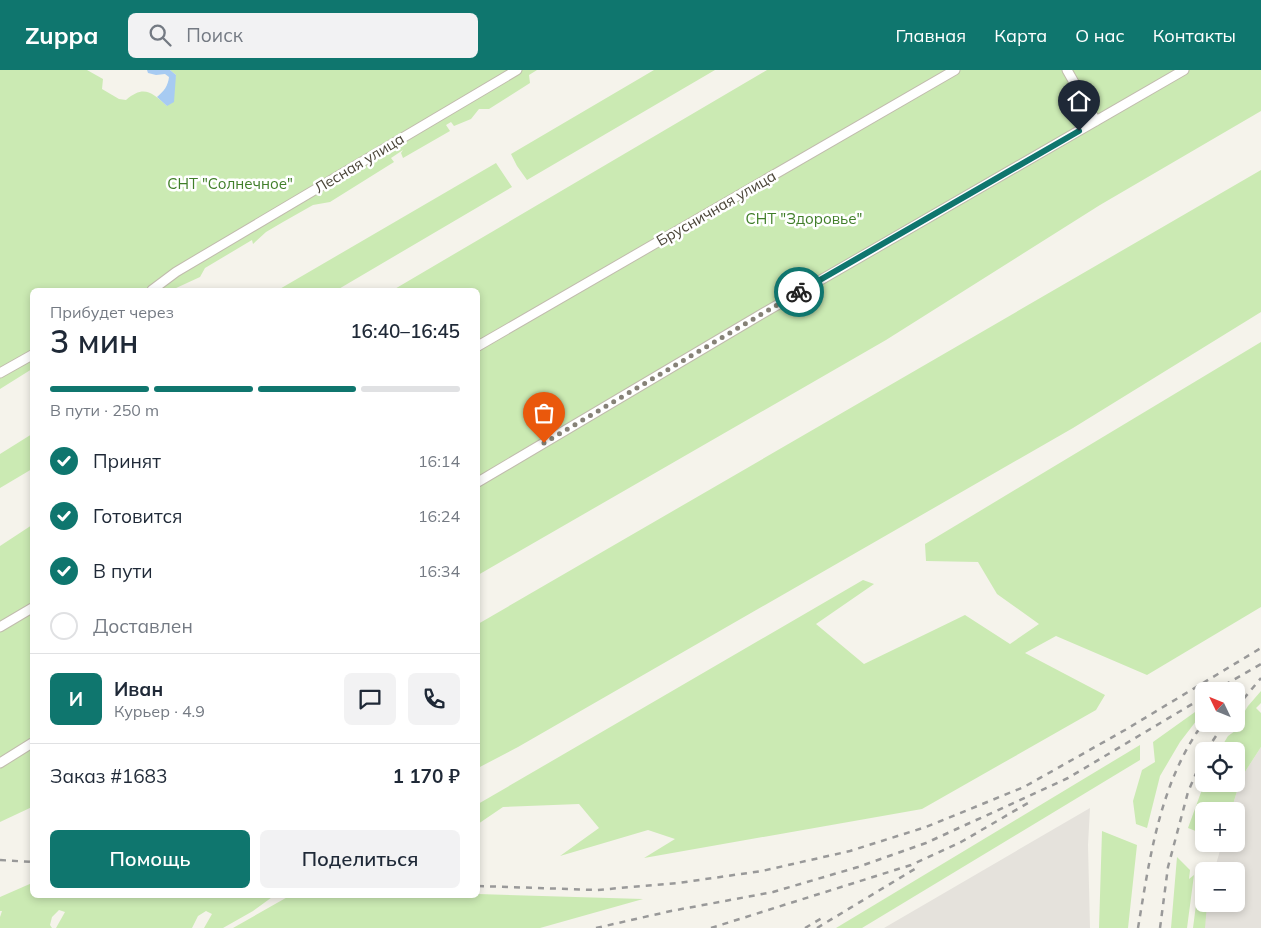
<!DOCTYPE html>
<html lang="ru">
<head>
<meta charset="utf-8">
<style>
  :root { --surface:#fff; --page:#f2f2f3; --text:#1f2937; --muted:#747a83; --line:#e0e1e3; --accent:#0f766e }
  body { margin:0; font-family:Mulish,sans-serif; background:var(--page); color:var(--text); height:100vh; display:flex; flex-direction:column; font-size:19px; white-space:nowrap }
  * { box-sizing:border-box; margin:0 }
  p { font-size:16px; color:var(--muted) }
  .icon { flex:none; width:28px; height:28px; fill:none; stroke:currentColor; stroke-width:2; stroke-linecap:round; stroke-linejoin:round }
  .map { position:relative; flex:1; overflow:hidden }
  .sheet { position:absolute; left:30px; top:218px; width:450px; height:610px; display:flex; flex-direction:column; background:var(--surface); border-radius:8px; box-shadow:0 2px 8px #0003 }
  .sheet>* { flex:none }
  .needle { width:32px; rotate:313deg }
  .buttons { position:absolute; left:1195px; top:612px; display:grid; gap:10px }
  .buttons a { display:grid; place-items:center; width:50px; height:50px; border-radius:8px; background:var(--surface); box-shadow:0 2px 8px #0003; font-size:25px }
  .pin { position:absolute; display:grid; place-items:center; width:42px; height:42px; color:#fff; margin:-51px -21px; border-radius:50% 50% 50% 0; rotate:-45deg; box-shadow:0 0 5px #0007 }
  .pin .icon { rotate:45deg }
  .courier { position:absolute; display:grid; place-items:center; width:50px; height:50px; margin:-25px; border:4px solid #0f766e; border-radius:50%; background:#fff; color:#222; box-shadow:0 1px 6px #0007 }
  .overview em { font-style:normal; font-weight:600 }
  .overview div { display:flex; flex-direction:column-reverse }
  .overview { display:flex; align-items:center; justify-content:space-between; height:85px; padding:0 20px }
  h1 { font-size:32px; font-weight:600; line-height:38px }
  .bar { display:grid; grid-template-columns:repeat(4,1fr); gap:8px 5px; align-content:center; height:60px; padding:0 20px }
  .bar i { height:6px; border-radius:4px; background:var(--line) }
  .bar .selected { background:var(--accent) }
  .bar p { grid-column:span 4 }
  .line { display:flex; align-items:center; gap:12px; padding:0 20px; border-top:1px solid var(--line) }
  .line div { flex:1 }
  .round { display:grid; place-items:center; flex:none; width:52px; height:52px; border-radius:8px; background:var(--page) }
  ol { padding:0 20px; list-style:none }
  li { display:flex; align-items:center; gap:15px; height:55px }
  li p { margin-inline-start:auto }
  li .icon { padding:5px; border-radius:50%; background:var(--accent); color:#fff; stroke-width:4 }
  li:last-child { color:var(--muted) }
  li i { width:28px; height:28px; border:2px solid var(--line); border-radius:50% }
  .button { display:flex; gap:10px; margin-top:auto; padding:10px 20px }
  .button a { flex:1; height:58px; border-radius:8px; background:var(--accent); color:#fff; font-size:20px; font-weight:600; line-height:58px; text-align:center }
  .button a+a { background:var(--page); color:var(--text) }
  header { display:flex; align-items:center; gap:30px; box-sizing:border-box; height:70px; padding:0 25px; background:var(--accent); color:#fff }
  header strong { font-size:24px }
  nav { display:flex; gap:28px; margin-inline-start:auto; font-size:18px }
  .search { width:350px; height:45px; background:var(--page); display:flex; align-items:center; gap:12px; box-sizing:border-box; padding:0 18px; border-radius:8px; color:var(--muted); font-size:19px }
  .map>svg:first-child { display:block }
  .industrial { fill:#e5e2dc }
  .green { fill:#cbeab3 }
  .water { fill:#a7cbf2 }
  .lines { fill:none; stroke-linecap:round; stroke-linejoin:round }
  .minor-casing { stroke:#c1bcad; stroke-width:11 }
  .minor { stroke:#fff; stroke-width:9 }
  .rail { stroke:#999; stroke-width:2.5; stroke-dasharray:6 6; stroke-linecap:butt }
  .done { stroke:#868277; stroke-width:5; stroke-dasharray:0 9 }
  .route { stroke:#0f766e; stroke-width:6 }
  .labels { text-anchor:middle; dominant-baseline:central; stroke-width:5; stroke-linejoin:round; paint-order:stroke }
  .street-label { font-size:15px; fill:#4a4538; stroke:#fff }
  .park-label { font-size:15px; fill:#407e29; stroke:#fff }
</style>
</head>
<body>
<header>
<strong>Zuppa</strong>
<div class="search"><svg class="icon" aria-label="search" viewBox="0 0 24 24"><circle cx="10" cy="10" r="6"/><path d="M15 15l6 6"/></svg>Поиск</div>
<nav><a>Главная</a><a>Карта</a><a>О нас</a><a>Контакты</a></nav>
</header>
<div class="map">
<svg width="1261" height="858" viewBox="0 0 1261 858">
  <rect width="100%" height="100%" fill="#f5f3eb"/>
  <path class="industrial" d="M 1261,677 L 1261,858 L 1203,858 L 1204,834 L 1236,834 L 1236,801 L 1214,801 L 1222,774 L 1236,774 L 1236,741 L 1231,741 L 1241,708 Z
    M 1090,738 L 1088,775 L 1090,858 L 884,858 Z"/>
  <path class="green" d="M 0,0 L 87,0 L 103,9 L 102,19 L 119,29 L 126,30 C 144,15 151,22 167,36 L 176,5 L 170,0 L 537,0 L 529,5 L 530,13 L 489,39 L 479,39 L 471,49 L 454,56 L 451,52 L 446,55 L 450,61 L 403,88 L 401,83 L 403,80 L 391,88 L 394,92 L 330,132 L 313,135 L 283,152 L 266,162 L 253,174 L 252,170 L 205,198 L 200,207 L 174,219 L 32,220 L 32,299 L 0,319 Z
    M 654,0 L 715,0 L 527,110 L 517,96 L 511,84 Z
    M 767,0 L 1261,0 L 1261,41 L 1100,135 L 886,270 L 478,505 L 478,220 L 393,220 Z
    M 496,93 L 512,117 L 337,220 L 278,220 Z
    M 1261,100 L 1261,242 L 1073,358 L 518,677 L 478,698 L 478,554 Z
    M 1261,272 L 1261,537 L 1147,605 L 1056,566 L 1025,583 L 1105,625 L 1096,640 L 922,739 L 644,788 L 675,769 L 648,760 L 560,786 L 599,758 L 579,734 L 503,737 L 478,754 L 478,734 L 863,510 L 874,514 L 816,554 L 864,594 L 965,545 L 1010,574 L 1039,554 L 997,524 L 978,492 L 926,491 L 925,474 Z
    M 32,364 L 32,399 L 0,418 L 0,384 Z
    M 32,455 L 32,737 L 0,752 L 0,476 Z
    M 1261,621 L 1261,633 L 1256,638 L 1261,643 L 1261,677 L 1241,708 L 1231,741 L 1204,741 L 1204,772 L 1198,762 L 1188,758 L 1204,714 L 1236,714 L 1236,681 L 1219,681 L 1228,666 L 1235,661 L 1238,652 L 1248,636 Z
    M 1195,642 L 1200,646 L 1180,672 L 1160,706 L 1147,758 L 1136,754 L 1133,731 L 1142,700 L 1155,692 L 1153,672 Z
    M 1140,675 L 1140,690 L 862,858 L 836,858 Z
    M 1102,761 L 1137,775 L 1128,858 L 1099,858 Z
    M 1177,787 L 1190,800 L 1189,809 L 1194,805 L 1187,858 L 1171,858 Z
    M 1201,796 L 1205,796 L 1207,801 L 1204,801 L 1204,834 L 1207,834 L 1205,858 L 1193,858 Z
    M 32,813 L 32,825 L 275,825 L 253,841 L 223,858 L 204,858 L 212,844 L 206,841 L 198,846 L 192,858 L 56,858 L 65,842 L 59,840 L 52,847 L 50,855 L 52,858 L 0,858 L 0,847 L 2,841 L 0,841 L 0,827 Z
    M 478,824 L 643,829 L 540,858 L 233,858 L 291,825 Z"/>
  <path class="water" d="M 147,0 L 170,0 L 176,5 L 174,32 L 167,36 L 157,27 C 164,21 168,16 169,7 L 165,4 L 156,5 L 148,3 Z"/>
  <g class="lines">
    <defs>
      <path id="minor" d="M 1067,0 L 1096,51
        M 152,220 L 176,202 L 517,0
        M 478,276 L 955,0
        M 0,303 L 32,285
        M 478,412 L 760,245 L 1184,0
        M 0,557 L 32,538
        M 0,693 L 32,673"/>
    </defs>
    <use href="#minor" class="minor-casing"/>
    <use href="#minor" class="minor"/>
    <path class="rail" d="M 1214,621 L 1261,594
      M 1236,638 L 1261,608
      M 1206,681 L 1224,654
      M 0,790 L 32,792
      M 478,816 L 597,820 L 678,813 L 762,801 L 850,781 L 926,757 L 1024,717 L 1125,660 L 1261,578
      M 596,858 L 671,841 L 773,822 L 858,797 L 926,773 L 1068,708 L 1204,627
      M 711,858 L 911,795 L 961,772 L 1028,733
      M 805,858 L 822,848
      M 817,858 L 918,797
      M 1138,858 C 1150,786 1160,712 1204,652
      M 1160,858 L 1168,797 L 1188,722 L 1204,685"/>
  </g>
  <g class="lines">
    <path class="done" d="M 544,373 L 799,222"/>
    <path class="route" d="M 799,222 L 1079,61"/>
  </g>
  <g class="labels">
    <g class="street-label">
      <text transform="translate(359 93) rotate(-31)">Лесная улица</text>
      <text transform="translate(716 138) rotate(-30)">Брусничная улица</text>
    </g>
    <g class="park-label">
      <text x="230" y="113">СНТ "Солнечное"</text>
      <text x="804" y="148">СНТ "Здоровье"</text>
    </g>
  </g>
</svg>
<div class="buttons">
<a><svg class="needle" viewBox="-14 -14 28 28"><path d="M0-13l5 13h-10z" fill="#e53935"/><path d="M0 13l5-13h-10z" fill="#747a83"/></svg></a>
<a><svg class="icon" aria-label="locate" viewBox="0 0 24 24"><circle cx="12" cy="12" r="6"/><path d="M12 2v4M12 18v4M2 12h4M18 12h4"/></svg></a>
<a>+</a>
<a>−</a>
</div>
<div class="pin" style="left:544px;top:373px;background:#ea580c"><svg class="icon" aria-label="bag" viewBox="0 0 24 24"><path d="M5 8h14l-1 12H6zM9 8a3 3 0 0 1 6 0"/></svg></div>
<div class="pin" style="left:1079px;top:61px;background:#1f2937"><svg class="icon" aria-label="home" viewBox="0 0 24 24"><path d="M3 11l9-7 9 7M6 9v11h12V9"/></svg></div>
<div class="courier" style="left:799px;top:222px"><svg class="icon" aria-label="bike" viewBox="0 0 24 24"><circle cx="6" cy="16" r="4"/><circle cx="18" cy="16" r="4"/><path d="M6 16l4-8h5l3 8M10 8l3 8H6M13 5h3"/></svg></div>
<section class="sheet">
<div class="overview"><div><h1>3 мин</h1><p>Прибудет через</p></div><em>16:40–16:45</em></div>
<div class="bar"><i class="selected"></i><i class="selected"></i><i class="selected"></i><i></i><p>В пути · 250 m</p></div>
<ol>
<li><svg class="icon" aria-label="check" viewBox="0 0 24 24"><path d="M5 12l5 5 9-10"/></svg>Принят<p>16:14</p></li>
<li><svg class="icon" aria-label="check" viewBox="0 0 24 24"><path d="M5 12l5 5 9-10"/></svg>Готовится<p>16:24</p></li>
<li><svg class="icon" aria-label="check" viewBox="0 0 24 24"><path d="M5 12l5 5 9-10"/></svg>В пути<p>16:34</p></li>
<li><i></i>Доставлен</li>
</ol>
<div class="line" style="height:90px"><b class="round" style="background:var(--accent);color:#fff">И</b><div><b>Иван</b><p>Курьер · 4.9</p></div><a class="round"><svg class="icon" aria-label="chat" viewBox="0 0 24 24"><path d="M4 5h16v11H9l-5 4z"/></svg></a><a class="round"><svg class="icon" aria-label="phone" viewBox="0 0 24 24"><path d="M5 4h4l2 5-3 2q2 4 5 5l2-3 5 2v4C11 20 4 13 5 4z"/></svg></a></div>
<div class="line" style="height:65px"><div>Заказ #1683</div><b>1 170 ₽</b></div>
<div class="button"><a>Помощь</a><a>Поделиться</a></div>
</section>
</div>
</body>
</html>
